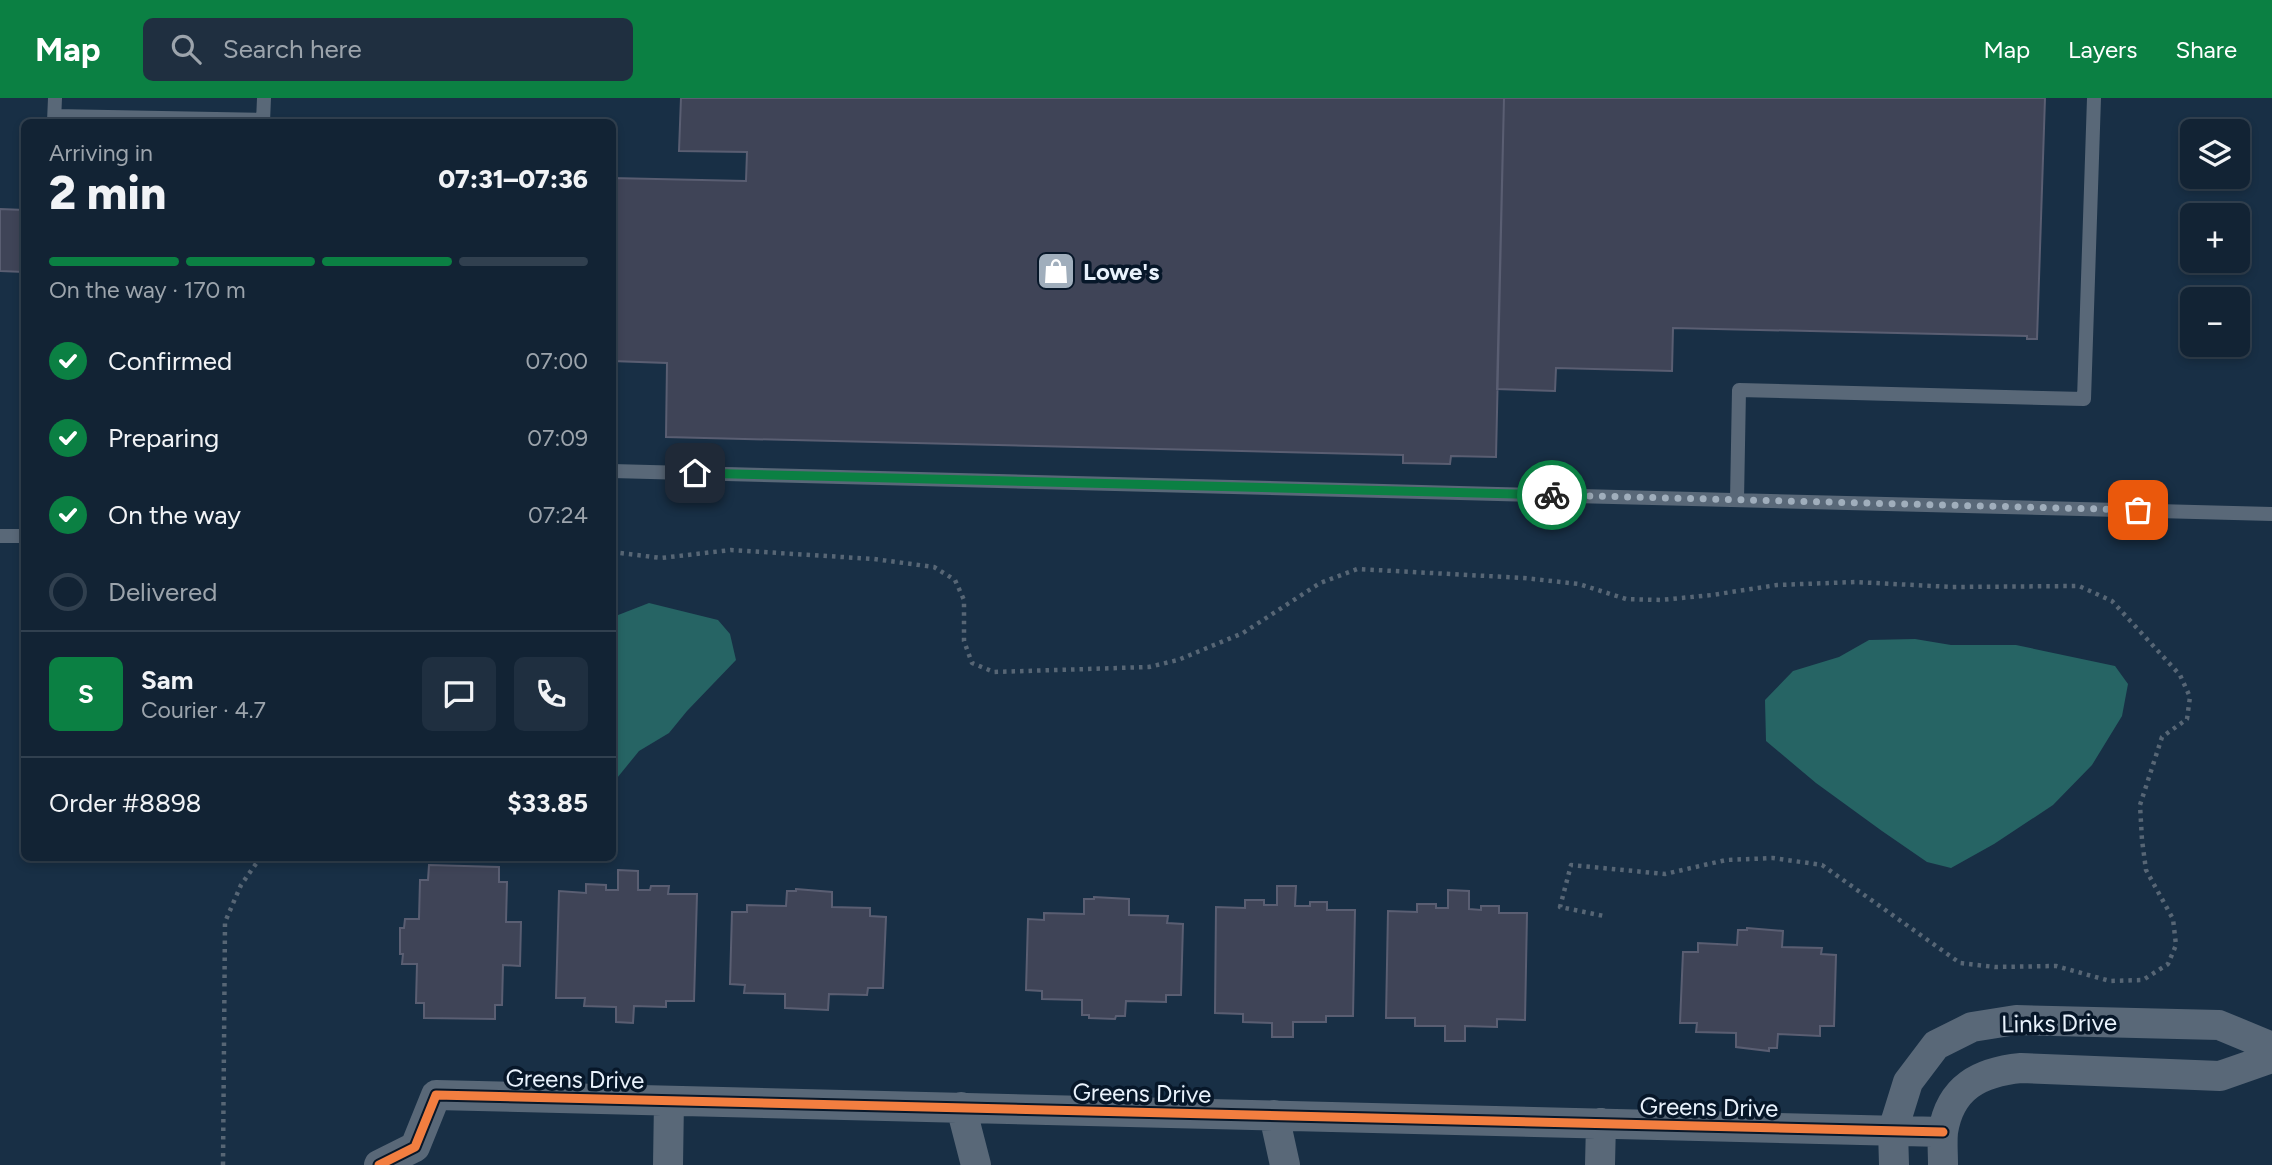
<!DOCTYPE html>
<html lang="en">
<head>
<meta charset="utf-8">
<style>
  :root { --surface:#122334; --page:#1f2f40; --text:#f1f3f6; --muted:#9ca4ac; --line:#31404f; --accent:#0b8043 }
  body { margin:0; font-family:Figtree,sans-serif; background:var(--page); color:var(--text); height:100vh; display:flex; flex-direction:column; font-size:26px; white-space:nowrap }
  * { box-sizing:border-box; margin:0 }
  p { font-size:23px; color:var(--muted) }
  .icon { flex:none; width:38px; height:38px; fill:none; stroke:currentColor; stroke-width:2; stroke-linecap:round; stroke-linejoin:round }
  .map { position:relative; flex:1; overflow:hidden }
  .panel { position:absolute; left:21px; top:21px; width:595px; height:742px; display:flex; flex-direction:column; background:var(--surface); border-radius:10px; box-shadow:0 4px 10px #0003,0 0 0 2px var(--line) }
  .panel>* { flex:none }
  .buttons { position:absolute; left:2180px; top:21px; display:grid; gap:14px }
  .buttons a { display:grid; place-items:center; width:70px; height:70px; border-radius:10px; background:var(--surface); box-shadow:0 4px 10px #0003,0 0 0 2px var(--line); font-size:35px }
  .pin { position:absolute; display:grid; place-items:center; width:60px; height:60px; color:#fff; margin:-30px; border-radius:14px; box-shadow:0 4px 10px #0006 }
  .courier { position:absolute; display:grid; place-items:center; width:70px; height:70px; margin:-35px; border:5px solid #0b8043; border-radius:50%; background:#fff; color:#222; box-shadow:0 2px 9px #0007 }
  .overview em { font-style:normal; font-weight:800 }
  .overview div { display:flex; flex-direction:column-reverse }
  .overview { display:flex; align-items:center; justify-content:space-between; height:119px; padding:0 28px }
  h1 { font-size:46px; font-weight:800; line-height:52px }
  .bar { display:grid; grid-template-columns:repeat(4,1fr); gap:10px 7px; align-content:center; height:84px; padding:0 28px }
  .bar i { height:9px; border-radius:5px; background:var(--line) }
  .bar .selected { background:var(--accent) }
  .bar p { grid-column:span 4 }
  .line { display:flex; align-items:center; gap:18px; padding:0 28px; border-top:2px solid var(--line) }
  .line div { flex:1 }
  .round { display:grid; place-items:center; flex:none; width:74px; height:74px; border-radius:10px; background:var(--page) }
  ol { padding:0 28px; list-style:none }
  li { display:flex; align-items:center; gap:21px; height:77px }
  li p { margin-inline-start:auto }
  li .icon { padding:7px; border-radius:50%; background:var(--accent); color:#fff; stroke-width:4 }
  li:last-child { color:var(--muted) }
  li i { width:38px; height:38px; border:4px solid var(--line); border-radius:50% }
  header { display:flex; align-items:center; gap:42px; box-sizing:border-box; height:98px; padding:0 35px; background:var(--accent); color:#fff }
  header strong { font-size:33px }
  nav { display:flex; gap:38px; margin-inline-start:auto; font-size:24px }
  .search { width:490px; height:63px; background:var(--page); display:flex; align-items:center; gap:18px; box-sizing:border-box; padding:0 24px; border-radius:10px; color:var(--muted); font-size:26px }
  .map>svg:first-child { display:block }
  .water { fill:#266464 }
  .building { fill:#3f4457; stroke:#5a5e72; stroke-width:2 }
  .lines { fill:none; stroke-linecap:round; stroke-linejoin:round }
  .path { stroke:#576675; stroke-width:4.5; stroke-dasharray:3.5 5; stroke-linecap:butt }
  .service { stroke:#596878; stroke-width:14 }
  .minor { stroke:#596878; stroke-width:30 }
  .cycleway-casing { stroke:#071729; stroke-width:13 }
  .cycleway { stroke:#f27e40; stroke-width:9 }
  .done { stroke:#a0aebc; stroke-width:7; stroke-dasharray:0 12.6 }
  .route { stroke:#0b8043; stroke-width:9 }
  .labels { text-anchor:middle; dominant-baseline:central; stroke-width:7; stroke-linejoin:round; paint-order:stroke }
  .poi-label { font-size:24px; font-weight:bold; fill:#e9f2fc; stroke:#071729; text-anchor:start }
  .street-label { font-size:24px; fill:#e9f2fc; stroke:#071729 }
</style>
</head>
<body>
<header>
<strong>Map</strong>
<div class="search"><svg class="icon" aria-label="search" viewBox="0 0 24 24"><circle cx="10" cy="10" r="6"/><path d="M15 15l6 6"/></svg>Search here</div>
<nav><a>Map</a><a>Layers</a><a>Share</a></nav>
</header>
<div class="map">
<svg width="2272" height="1067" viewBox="0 0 2272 1067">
  <rect width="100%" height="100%" fill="#182f45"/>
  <path class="water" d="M 649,505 L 718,522 L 730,536 L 736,562 L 687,613 L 669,635 L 639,653 L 613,685 L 613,519 Z
    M 1915,541 L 1951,547 L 2016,547 L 2115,568 L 2128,586 L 2122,618 L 2092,667 L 2053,707 L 1994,746 L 1951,770 L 1927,764 L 1882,733 L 1816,685 L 1766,643 L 1765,602 L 1793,573 L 1839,559 L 1869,542 Z"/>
  <path class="building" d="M 681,0 L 1504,0 L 1496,359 L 1451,358 L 1450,366 L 1403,365 L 1403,357 L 666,339 L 667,265 L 612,263 L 612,80 L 746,83 L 747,54 L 679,53 Z
    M 1504,0 L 2045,0 L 2037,241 L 2027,241 L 2027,238 L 1673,230 L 1672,273 L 1556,270 L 1555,293 L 1497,291 Z
    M 0,111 L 24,112 L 24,174 L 0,173 Z
    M 429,767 L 499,769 L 499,784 L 507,784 L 506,824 L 521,824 L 520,868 L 503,867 L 502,907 L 495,907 L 495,921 L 424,920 L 424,905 L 416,905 L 417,866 L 402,866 L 403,856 L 400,856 L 400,830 L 404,830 L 405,821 L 419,821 L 420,782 L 428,782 Z
    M 618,772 L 638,773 L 638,792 L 650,792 L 651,788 L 669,788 L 668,796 L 697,796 L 694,903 L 666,903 L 666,909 L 634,908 L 633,925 L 616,924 L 616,909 L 584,908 L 585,900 L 556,900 L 559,793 L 586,795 L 586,786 L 606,787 L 606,792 L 618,792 Z
    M 1277,788 L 1296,788 L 1295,808 L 1310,808 L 1310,804 L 1327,804 L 1327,812 L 1355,812 L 1353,918 L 1326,918 L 1326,924 L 1293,924 L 1293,939 L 1272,939 L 1272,925 L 1243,924 L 1243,916 L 1215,915 L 1216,809 L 1245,810 L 1245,802 L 1264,802 L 1264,807 L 1277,807 Z
    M 796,791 L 832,794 L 832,809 L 870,810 L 870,818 L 886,819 L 883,890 L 868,890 L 867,897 L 829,896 L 828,912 L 785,910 L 785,896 L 744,895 L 745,887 L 730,886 L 732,814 L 747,814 L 747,807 L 786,808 L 787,793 L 796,793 Z
    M 1448,792 L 1469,793 L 1469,811 L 1481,812 L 1481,808 L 1499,808 L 1499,815 L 1527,815 L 1525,922 L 1497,921 L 1497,929 L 1465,928 L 1465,943 L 1445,943 L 1445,928 L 1415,928 L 1415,920 L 1386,920 L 1388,813 L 1417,814 L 1417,806 L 1436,806 L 1436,810 L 1448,810 Z
    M 1094,799 L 1129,801 L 1129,817 L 1168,818 L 1167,825 L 1183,826 L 1181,897 L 1166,897 L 1166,904 L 1126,903 L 1125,918 L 1116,918 L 1115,921 L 1089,920 L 1089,917 L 1082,917 L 1082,902 L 1042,901 L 1042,893 L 1026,892 L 1028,821 L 1044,822 L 1044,815 L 1084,816 L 1084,801 L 1094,801 Z
    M 1747,830 L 1783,833 L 1782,849 L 1822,850 L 1821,856 L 1836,857 L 1834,928 L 1820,928 L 1820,938 L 1778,936 L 1777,950 L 1769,950 L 1769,953 L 1736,949 L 1736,935 L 1696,934 L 1697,925 L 1680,925 L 1683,854 L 1698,854 L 1698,845 L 1737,847 L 1738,832 L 1747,832 Z"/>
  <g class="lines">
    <path class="path" d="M 612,454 L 661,460 L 731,452 L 874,461 L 934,469 L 955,482 L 964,502 L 964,543 L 972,565 L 994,574 L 1149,569 L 1178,562 L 1243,535 L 1320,485 L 1357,471 L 1524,480 L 1579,486 L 1626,501 L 1661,502 L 1712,497 L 1777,487 L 1855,484 L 1952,489 L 2079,488 L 2112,503 L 2180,577 L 2190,599 L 2187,621 L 2162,639 L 2140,707 L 2142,742 L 2146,772 L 2173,821 L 2176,847 L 2168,866 L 2143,882 L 2110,883 L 2056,868 L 1995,869 L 1960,865 L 1822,767 L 1773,760 L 1726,762 L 1665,776 L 1571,767 L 1560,809 L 1604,818
      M 223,1067 L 225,824 L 241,787 L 260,760"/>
    <path class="service" d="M 55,18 L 263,22
      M 54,24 L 55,0
      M 263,24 L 264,0
      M 612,373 L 2272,416
      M 1737,402 L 1739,292 L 2084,301 L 2094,0
      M 0,438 L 24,438"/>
    <path class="minor" d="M 961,1009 L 976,1067
      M 1274,1017 L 1285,1067
      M 379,1067 L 415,1049 L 436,997 L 1943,1034
      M 668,1067 L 669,1003
      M 1600,1067 L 1601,1025
      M 1894,1067 L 1893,1032 L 1908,984 L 1936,947 L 1972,929 L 2016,922 L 2219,927 L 2272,949
      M 1943,1067 C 1943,1056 1942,1044 1943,1034 C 1950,989 1980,974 2021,970 L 2220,978 L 2272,960"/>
    <defs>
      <path id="cycleway" d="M 379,1067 L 415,1049 L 436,997 L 1943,1034"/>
    </defs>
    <use href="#cycleway" class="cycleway-casing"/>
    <use href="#cycleway" class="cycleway"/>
  </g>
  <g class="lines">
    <path class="done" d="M 1552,397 L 2138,412"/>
    <path class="route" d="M 695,375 L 1552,397"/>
  </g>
  <defs>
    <symbol id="shop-square" viewBox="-11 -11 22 22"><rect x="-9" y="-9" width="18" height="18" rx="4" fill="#a0aebc" stroke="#071729"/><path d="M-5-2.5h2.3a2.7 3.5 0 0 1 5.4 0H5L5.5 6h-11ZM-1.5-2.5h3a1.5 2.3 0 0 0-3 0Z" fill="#fff"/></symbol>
  </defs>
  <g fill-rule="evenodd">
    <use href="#shop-square" x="1034" y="151" width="44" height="44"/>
  </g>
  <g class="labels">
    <g class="poi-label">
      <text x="1083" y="173">Lowe's</text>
    </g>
    <g class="street-label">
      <text transform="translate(2059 925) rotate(-1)">Links Drive</text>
      <text transform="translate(575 981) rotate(1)">Greens Drive</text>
      <text transform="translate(1142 995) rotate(1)">Greens Drive</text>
      <text transform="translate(1709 1009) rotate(1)">Greens Drive</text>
    </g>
  </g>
</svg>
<div class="buttons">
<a><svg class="icon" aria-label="layers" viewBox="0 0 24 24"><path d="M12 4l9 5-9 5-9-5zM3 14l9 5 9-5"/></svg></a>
<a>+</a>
<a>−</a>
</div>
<div class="pin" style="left:2138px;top:412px;background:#ea580c"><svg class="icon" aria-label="bag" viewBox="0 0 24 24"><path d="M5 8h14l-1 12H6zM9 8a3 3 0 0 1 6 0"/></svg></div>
<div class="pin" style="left:695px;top:375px;background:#1f2937"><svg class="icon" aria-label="home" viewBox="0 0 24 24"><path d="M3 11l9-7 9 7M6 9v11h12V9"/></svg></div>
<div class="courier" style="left:1552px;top:397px"><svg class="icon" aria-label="bike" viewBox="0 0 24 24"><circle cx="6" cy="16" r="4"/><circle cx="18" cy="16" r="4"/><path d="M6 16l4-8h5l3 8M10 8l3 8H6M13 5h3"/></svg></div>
<section class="panel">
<div class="overview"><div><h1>2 min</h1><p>Arriving in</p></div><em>07:31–07:36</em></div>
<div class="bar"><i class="selected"></i><i class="selected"></i><i class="selected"></i><i></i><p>On the way · 170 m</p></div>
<ol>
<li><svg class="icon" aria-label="check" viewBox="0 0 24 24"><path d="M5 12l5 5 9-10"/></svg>Confirmed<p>07:00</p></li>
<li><svg class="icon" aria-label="check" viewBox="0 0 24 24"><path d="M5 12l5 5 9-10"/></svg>Preparing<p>07:09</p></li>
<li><svg class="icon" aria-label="check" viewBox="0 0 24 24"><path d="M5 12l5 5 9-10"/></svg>On the way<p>07:24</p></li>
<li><i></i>Delivered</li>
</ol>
<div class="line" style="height:126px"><b class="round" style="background:var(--accent);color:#fff">S</b><div><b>Sam</b><p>Courier · 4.7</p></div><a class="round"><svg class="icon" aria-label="chat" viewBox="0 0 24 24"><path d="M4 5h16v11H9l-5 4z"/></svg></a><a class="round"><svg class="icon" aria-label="phone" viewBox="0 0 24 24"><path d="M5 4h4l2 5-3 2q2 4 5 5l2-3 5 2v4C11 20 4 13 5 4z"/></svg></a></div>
<div class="line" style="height:91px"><div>Order #8898</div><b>$33.85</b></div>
</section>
</div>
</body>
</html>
